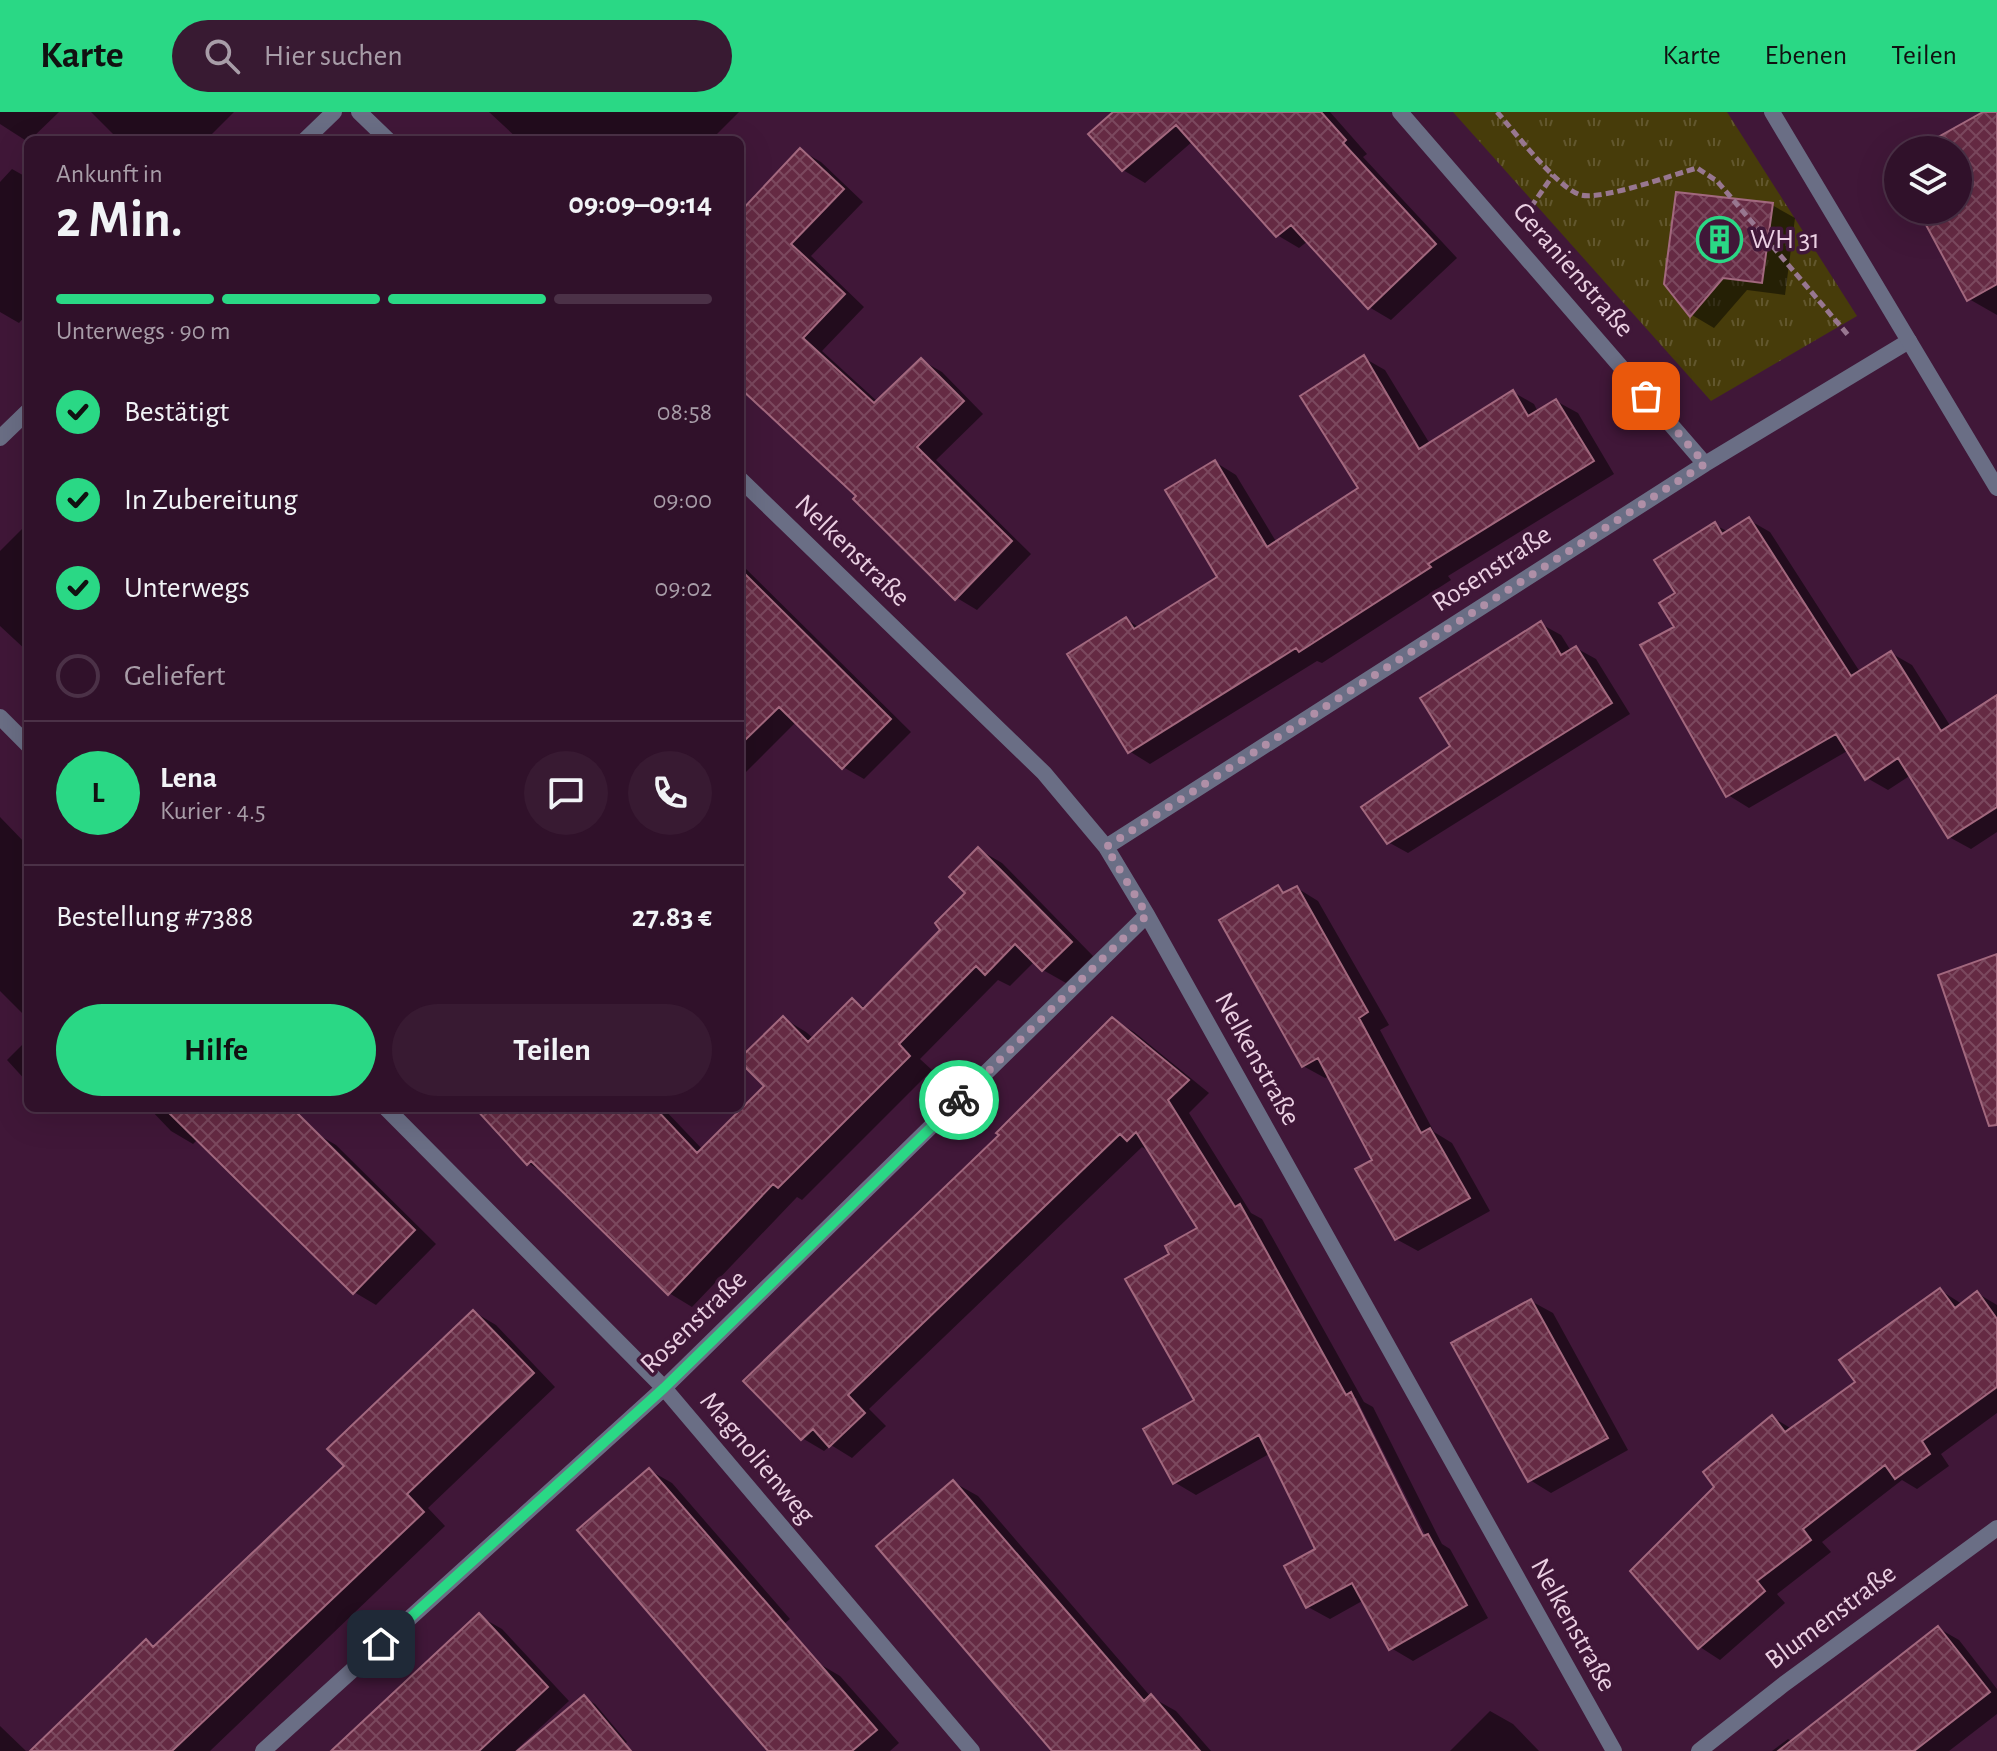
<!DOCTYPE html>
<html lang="de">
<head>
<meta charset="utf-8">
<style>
  :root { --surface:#30112a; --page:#381a32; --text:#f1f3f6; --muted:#a89da8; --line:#4b3147; --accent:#2ad885 }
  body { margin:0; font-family:"Alegreya Sans",sans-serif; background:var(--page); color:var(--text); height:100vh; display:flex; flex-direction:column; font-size:30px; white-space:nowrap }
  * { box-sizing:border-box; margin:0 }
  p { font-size:26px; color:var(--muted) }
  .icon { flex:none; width:44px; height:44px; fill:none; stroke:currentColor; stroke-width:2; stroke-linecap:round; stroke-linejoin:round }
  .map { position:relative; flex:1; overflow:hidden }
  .sheet { position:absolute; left:24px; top:24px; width:720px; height:976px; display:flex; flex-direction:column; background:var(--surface); border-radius:12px; box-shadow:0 8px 32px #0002,0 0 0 2px var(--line) }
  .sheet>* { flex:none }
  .fabs { position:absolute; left:1884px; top:24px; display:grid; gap:16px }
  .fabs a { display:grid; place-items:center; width:88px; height:88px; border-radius:50%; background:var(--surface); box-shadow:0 8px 32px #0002,0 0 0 2px var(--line); font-size:40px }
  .pin { position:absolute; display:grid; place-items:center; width:68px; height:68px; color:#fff; margin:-34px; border-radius:16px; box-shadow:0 4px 12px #0006 }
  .courier { position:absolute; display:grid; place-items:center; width:80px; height:80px; margin:-40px; border:6px solid #2ad885; border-radius:50%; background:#fff; color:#222; box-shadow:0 2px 10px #0007 }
  .head em { font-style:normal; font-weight:600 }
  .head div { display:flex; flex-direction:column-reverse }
  .head { display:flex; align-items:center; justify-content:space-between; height:136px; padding:0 32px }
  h1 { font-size:52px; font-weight:600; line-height:60px }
  .bar { display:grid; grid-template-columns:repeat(4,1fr); gap:12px 8px; align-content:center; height:96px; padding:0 32px }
  .bar i { height:10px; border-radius:6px; background:var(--line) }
  .bar .selected { background:var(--accent) }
  .bar p { grid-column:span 4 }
  .line { display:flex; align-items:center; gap:20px; padding:0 32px; border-top:2px solid var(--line) }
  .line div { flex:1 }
  .round { display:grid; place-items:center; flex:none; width:84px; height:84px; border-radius:42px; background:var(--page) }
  ol { padding:0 32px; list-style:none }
  li { display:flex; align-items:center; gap:24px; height:88px }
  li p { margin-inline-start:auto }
  li .icon { padding:8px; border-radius:50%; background:var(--accent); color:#111; stroke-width:4 }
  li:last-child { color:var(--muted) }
  li i { width:44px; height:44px; border:4px solid var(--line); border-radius:50% }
  .cta { display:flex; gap:16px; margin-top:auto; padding:16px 32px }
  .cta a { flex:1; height:92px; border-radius:48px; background:var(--accent); color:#111; font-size:32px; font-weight:600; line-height:92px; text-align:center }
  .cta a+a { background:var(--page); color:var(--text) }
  header { display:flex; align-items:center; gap:48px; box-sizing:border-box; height:112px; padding:0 40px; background:var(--accent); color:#111 }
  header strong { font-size:38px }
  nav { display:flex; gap:44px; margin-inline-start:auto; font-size:28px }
  .search { width:560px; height:72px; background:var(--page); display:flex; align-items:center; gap:20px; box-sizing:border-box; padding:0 28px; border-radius:44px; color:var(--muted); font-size:30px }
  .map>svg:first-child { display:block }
  .park { fill:url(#park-tufts) }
  .shadow { fill:#0007; fill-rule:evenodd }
  .building { fill:url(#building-cross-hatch); stroke:#a2687e; stroke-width:2 }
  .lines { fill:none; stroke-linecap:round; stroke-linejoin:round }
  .path { stroke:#987790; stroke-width:5; stroke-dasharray:8 4; stroke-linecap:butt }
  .minor { stroke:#6a6e85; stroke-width:16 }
  .tertiary { stroke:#6a6e85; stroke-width:16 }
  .done { stroke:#af8fa7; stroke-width:8; stroke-dasharray:0 14.4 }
  .route { stroke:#2ad885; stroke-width:10 }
  .labels { text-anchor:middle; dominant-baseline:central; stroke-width:7; stroke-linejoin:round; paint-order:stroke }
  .poi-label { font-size:28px; fill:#ebd0e3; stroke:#401738; text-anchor:start }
  .street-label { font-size:28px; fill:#ebd0e3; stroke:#401738 }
</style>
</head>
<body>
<header>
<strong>Karte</strong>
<div class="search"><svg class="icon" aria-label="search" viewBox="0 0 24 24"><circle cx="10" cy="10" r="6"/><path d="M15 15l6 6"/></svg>Hier suchen</div>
<nav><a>Karte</a><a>Ebenen</a><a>Teilen</a></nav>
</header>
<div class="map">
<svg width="1997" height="1639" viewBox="0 0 1997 1639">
  <defs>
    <pattern id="park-tufts" width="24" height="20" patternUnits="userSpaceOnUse" patternTransform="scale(2)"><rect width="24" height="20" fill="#473c0a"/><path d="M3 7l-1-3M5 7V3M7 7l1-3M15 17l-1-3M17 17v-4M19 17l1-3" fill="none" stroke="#62572e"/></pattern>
    <pattern id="building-cross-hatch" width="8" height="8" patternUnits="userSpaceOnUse" patternTransform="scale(2)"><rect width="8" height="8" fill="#652a43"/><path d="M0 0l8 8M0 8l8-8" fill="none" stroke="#7b485e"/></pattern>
  </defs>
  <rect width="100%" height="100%" fill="#401738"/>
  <path class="park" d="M 1453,0 L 1727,0 L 1857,204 L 1711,289 Z"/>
  <path class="shadow" d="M 0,0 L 59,0 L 28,30 L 0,12 Z
    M 91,0 L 234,0 L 206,28 L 119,28 Z
    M 489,0 L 739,0 L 711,28 L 519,28 Z
    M 1116,0 L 1330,0 L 1367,42 L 1363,45 L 1457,146 L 1391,208 L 1369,195 L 1308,129 L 1299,136 L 1277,123 L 1193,29 L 1145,71 L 1123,58 L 1091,22 Z
    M 1988,0 L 1997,0 L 1997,203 L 1969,187 L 1920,98 L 1958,98 L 1958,38 L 1919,38 Z
    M 800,38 L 821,50 L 863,90 L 811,144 L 864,195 L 822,239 L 878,290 L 921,248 L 942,260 L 983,302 L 936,348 L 1031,442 L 977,498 L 957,486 L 859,384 L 740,273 L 740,103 Z
    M 12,57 L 28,66 L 28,201 L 19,211 L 0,200 L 0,70 Z
    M 1772,93 L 1795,106 L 1785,183 L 1747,178 L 1714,216 L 1692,203 Z
    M 1364,246 L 1385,258 L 1430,332 L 1513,280 L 1534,292 L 1538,300 L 1556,289 L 1578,301 L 1614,362 L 1448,464 L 1451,468 L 1322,551 L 1317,549 L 1150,652 L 1129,639 L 1126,507 L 1140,516 L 1220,466 L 1215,350 L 1236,363 L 1277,431 L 1361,377 Z
    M 1749,408 L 1770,420 L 1860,560 L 1891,541 L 1912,553 L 1951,615 L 1997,585 L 1997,720 L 1971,737 L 1949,725 L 1911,663 L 1888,678 L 1867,666 L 1849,638 L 1749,696 L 1728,683 L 1677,516 L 1678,481 L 1715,413 L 1729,420 Z
    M 28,411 L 28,540 L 0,514 L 0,439 Z
    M 740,451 L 911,620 L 864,667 L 843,655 L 796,610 L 740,666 Z
    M 1541,512 L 1561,523 L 1571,539 L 1576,536 L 1596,547 L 1630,602 L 1408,741 L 1388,730 L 1452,634 Z
    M 0,705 L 28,734 L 28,907 L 0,879 Z
    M 978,737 L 1002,751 L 1093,844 L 1066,871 L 1043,858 L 1035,849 L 1010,874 L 998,868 L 920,947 L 932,958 L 802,1088 L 797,1085 L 692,1195 L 669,1181 L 546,1062 L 528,1051 L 478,996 L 663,996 L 703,1038 L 766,974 L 783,906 L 806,920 L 814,927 L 852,888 L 866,896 L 943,818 L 968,781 Z
    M 1278,776 L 1287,781 L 1297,776 L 1318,789 L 1389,913 L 1380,918 L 1434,1020 L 1452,1031 L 1490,1099 L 1418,1139 L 1396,1127 L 1375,1049 L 1330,964 L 1325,966 L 1303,954 Z
    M 1112,907 L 1134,920 L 1209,981 L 1189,1001 L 1251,1101 L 1262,1107 L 1364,1290 L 1373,1295 L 1442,1432 L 1450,1437 L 1488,1506 L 1413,1549 L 1391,1536 L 1364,1488 L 1330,1507 L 1308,1495 L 1318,1438 L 1269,1342 L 1196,1383 L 1174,1370 L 1197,1289 L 1172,1143 L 1200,1116 L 1152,1041 L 1142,1035 L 869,1297 L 886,1314 L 852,1346 L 831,1333 L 824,1339 L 802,1326 L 1002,1023 ZM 1352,1286 L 1356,1286 L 1430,1432 L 1426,1434 Z
    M 28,927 L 28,971 L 7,948 Z
    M 149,996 L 292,996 L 317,1022 L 336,1033 L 436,1132 L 376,1193 L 354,1180 L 199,1026 L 193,1032 L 171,1019 Z
    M 1940,1178 L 1962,1192 L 1977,1181 L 1997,1193 L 1997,1301 L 1941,1342 L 1949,1354 L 1917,1377 L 1902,1368 L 1822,1430 L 1831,1440 L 1777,1482 L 1785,1491 L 1720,1548 L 1700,1535 L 1717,1376 L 1772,1305 L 1792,1317 L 1857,1270 Z
    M 1531,1189 L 1553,1201 L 1628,1338 L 1551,1381 L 1530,1368 Z
    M 474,1200 L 496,1213 L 555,1275 L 428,1396 L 445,1414 L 210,1639 L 33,1639 L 146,1530 L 156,1535 L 347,1355 Z
    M 649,1358 L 672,1371 L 790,1507 L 720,1567 Z
    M 953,1370 L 978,1384 L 1151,1585 L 1176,1599 L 1211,1639 L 1055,1639 Z
    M 479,1504 L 502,1517 L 569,1589 L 515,1639 L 334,1639 Z
    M 1938,1516 L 1959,1528 L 1997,1577 L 1997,1602 L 1949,1639 L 1772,1639 L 1788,1627 L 1793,1630 Z
    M 818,1551 L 840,1564 L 899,1631 L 890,1639 L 771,1639 Z
    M 584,1586 L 595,1592 L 627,1630 L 617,1639 L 566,1639 Z
    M 1490,1599 L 1513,1612 L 1539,1639 L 1450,1639 Z
    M 0,1614 L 26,1639 L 0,1639 Z"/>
  <path class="building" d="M 1113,0 L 1321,0 L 1346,28 L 1343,31 L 1436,132 L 1368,197 L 1291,113 L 1276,125 L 1176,13 L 1122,59 L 1088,22 Z
    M 1983,0 L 1997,0 L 1997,172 L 1967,189 L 1918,98 L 1958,98 L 1958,38 L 1915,38 Z
    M 800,36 L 844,77 L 791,132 L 845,182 L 803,226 L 874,291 L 921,246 L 964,289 L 917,335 L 1012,429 L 955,488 L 853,387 L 856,384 L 740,276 L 740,100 Z
    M 1676,80 L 1773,91 L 1762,171 L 1723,166 L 1690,205 L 1664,172 Z
    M 1364,243 L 1419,337 L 1513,278 L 1528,304 L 1556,287 L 1594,349 L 1428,452 L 1431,455 L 1299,540 L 1296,536 L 1128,641 L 1067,542 L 1126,505 L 1134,517 L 1217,465 L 1165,378 L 1215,348 L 1267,435 L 1358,376 L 1300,284 Z
    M 1749,405 L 1851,564 L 1891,539 L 1941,619 L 1997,583 L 1997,695 L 1948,726 L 1898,646 L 1865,668 L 1836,622 L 1726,685 L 1640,533 L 1674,515 L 1659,491 L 1675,481 L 1654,448 L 1715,410 L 1722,422 Z
    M 740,457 L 891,607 L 842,657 L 779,595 L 740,633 Z
    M 1541,509 L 1561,543 L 1576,534 L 1612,591 L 1387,732 L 1361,695 L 1450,634 L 1420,586 Z
    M 978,735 L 1072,830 L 1042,859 L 1015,832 L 985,863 L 976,854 L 899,932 L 910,944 L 778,1076 L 773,1072 L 668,1183 L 531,1049 L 527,1053 L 475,996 L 655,996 L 697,1041 L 764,974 L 740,950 L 740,946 L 783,904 L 808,930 L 852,886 L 863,897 L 940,818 L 935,811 L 965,781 L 949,765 Z
    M 1278,773 L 1283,781 L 1297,774 L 1368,900 L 1359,906 L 1421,1021 L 1430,1016 L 1470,1086 L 1395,1128 L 1355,1057 L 1372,1048 L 1318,946 L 1302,955 L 1219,808 Z
    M 1997,842 L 1997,1013 L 1989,1014 L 1938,863 Z
    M 1112,905 L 1189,968 L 1168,988 L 1235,1095 L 1240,1092 L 1346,1283 L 1351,1280 L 1423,1424 L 1428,1422 L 1467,1493 L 1389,1538 L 1352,1471 L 1306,1496 L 1284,1454 L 1315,1437 L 1259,1323 L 1173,1372 L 1143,1317 L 1194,1288 L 1125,1167 L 1169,1142 L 1165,1134 L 1197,1116 L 1136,1020 L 1127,1029 L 1120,1022 L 848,1283 L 865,1301 L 829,1335 L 813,1317 L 801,1328 L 743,1269 L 999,1023 L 996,1021 Z
    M 164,996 L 292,996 L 415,1118 L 353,1182 Z
    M 1940,1176 L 1955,1196 L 1977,1179 L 1997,1207 L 1997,1275 L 1922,1329 L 1930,1342 L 1895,1367 L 1885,1353 L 1803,1417 L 1811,1428 L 1757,1469 L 1765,1479 L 1698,1537 L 1630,1459 L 1714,1375 L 1703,1360 L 1772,1303 L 1785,1320 L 1855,1270 L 1839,1248 Z
    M 1531,1187 L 1608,1326 L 1528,1370 L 1451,1231 Z
    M 473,1198 L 534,1261 L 407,1382 L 424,1400 L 172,1639 L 30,1639 L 146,1527 L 153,1535 L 344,1354 L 327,1337 Z
    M 649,1356 L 877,1618 L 852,1639 L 768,1639 L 577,1418 Z
    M 953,1368 L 1144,1589 L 1151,1582 L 1200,1639 L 1052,1639 L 876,1434 Z
    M 479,1501 L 548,1575 L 479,1639 L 331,1639 Z
    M 1938,1514 L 1990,1580 L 1914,1639 L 1778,1639 Z
    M 584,1583 L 631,1639 L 517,1639 Z"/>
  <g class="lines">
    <path class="path" d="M 1497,0 C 1514,19 1558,77 1581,83 C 1604,88 1672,63 1697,56 L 1717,69 L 1848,223
      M 1531,95 L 1553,63"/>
    <path class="minor" d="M 359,0 L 388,28
      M 1400,0 L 1705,352
      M 305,28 L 334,0
      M 0,326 L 28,299
      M 740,367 L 1044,661 L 1106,735 L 1147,803 L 1614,1639
      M 0,605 L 28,633
      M 1106,735 L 1705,352 L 1909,229
      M 386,996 L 664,1276 L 972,1639
      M 263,1639 L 664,1276 L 1147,803
      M 1699,1639 L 1784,1572 L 1997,1416"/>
    <path class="tertiary" d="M 1772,0 L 1997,376"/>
  </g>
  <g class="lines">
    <path class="done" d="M 959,988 L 1147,803 L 1106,735 L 1705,352 L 1646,284"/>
    <path class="route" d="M 381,1532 L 664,1276 L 959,988"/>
  </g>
  <defs>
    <symbol id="building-ring" viewBox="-11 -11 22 22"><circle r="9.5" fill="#401738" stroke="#2ad885" stroke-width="1.5"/><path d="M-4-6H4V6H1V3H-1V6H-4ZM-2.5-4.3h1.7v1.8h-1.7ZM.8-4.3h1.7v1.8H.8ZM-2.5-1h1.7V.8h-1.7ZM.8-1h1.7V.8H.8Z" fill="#2ad885"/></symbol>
  </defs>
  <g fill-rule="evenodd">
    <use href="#building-ring" x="1694" y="102" width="51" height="51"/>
  </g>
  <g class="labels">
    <g class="poi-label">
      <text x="1750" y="128">WH 31</text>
    </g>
    <g class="street-label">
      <text transform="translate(1573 158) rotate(49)">Geranienstraße</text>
      <text transform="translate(852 439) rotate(44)">Nelkenstraße</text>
      <text transform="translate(1492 457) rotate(-33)">Rosenstraße</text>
      <text transform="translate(1257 947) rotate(61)">Nelkenstraße</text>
      <text transform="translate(694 1210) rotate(-44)">Rosenstraße</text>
      <text transform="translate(757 1346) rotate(50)">Magnolienweg</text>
      <text transform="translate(1831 1505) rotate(-37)">Blumenstraße</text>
      <text transform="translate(1573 1513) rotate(61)">Nelkenstraße</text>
    </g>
  </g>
</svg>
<div class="fabs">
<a><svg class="icon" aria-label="layers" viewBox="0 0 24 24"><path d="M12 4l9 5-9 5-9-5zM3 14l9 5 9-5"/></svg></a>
</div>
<div class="pin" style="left:1646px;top:284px;background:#ea580c"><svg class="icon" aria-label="bag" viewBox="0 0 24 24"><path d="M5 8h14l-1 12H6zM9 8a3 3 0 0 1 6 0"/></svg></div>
<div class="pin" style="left:381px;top:1532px;background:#1f2937"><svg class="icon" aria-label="home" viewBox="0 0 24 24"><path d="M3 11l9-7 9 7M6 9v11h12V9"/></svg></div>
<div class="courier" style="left:959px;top:988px"><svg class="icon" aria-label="bike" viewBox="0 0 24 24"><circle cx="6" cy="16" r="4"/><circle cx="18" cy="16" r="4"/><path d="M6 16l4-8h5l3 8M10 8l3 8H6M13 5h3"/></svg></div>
<section class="sheet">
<div class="head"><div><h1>2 Min.</h1><p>Ankunft in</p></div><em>09:09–09:14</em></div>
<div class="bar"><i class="selected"></i><i class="selected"></i><i class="selected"></i><i></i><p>Unterwegs · 90 m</p></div>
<ol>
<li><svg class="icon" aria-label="check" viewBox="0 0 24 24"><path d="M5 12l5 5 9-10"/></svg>Bestätigt<p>08:58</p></li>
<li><svg class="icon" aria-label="check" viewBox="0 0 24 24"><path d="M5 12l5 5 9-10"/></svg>In Zubereitung<p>09:00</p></li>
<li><svg class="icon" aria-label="check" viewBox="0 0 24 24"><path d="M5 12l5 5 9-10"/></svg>Unterwegs<p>09:02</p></li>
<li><i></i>Geliefert</li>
</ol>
<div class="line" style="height:144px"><b class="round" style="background:var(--accent);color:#111">L</b><div><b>Lena</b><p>Kurier · 4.5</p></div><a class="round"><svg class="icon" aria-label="chat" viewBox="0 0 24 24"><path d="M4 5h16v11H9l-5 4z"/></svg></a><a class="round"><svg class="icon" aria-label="phone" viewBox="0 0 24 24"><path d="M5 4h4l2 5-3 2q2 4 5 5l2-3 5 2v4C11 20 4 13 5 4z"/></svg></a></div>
<div class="line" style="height:104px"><div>Bestellung #7388</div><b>27.83 €</b></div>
<div class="cta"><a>Hilfe</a><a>Teilen</a></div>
</section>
</div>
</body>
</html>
